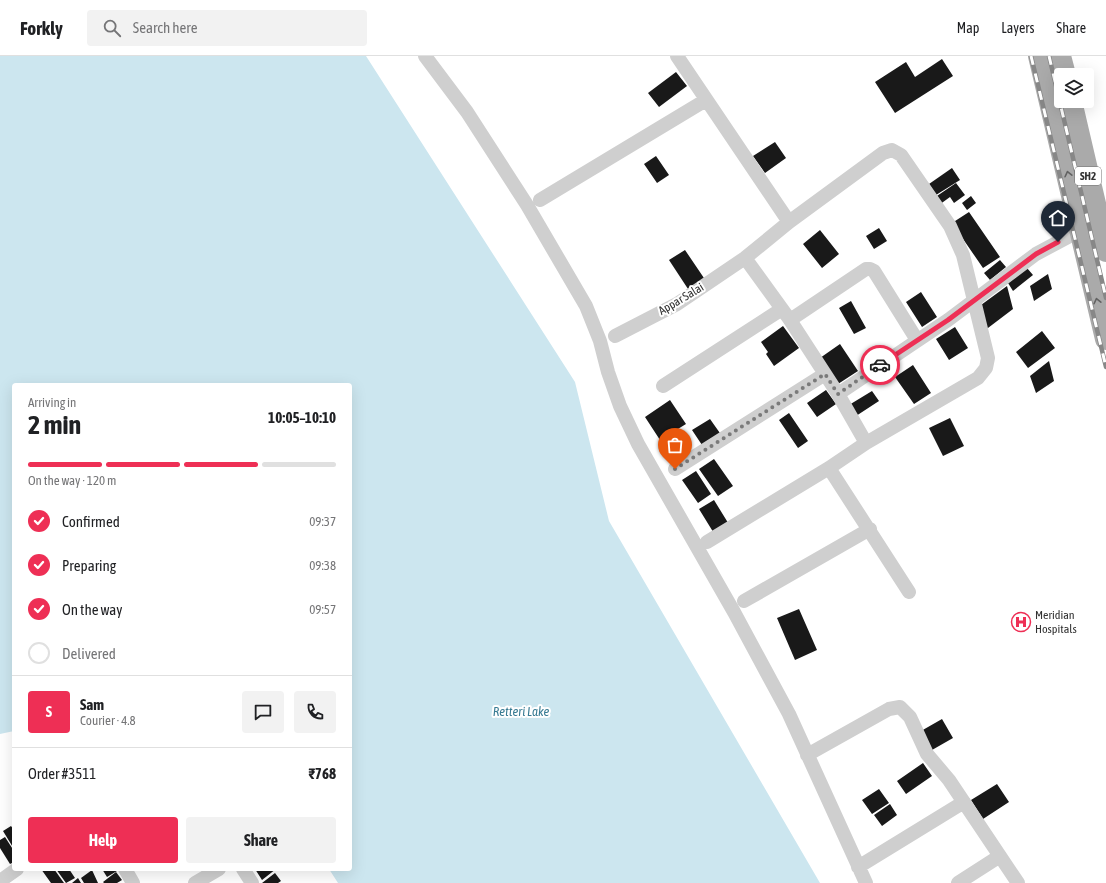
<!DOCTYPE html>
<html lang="en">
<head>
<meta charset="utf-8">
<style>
  :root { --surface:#fff; --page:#f2f2f2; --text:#202124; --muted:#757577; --line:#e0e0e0; --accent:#ee2f55 }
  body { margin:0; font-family:"Asap Condensed",sans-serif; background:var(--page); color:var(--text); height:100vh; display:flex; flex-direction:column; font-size:15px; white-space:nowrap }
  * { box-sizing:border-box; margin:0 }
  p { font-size:13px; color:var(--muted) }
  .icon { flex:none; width:22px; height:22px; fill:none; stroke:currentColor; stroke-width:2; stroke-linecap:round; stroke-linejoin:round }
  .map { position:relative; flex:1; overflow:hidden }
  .side { position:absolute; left:12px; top:327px; width:340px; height:488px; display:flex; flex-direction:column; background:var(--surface); border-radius:4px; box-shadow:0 4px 16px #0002 }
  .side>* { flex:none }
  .controls { position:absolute; left:1054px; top:12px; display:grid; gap:8px }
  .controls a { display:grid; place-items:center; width:40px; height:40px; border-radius:4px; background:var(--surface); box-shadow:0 4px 16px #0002; font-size:20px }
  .pin { position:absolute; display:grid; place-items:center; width:34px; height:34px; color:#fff; margin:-41px -17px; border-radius:50% 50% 50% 0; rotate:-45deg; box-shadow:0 0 4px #0007 }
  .pin .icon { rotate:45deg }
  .courier { position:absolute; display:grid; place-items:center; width:40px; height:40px; margin:-20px; border:3px solid #ee2f55; border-radius:50%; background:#fff; color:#222; box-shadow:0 1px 5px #0007 }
  .head em { font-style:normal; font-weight:700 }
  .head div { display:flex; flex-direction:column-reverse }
  .head { display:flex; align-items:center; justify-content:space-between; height:68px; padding:0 16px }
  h1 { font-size:26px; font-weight:700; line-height:30px }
  .bar { display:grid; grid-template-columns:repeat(4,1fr); gap:6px 4px; align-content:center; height:48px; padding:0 16px }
  .bar i { height:5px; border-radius:3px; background:var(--line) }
  .bar .selected { background:var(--accent) }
  .bar p { grid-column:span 4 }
  .line { display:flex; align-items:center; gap:10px; padding:0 16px; border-top:1px solid var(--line) }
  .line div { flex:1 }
  .round { display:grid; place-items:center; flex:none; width:42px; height:42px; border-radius:4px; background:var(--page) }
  ol { padding:0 16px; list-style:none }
  li { display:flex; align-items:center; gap:12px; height:44px }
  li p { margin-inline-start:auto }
  li .icon { padding:4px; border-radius:50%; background:var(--accent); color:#fff; stroke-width:4 }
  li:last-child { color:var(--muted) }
  li i { width:22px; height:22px; border:2px solid var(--line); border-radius:50% }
  .action { display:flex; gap:8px; margin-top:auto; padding:8px 16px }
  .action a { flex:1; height:46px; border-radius:4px; background:var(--accent); color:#fff; font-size:16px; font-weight:700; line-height:46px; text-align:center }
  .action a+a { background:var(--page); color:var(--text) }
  header { display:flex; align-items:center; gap:24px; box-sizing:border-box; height:56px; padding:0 20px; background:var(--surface); border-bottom:1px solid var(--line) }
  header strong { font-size:19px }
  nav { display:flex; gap:22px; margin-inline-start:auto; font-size:14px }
  .search { width:280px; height:36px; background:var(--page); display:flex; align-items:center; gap:10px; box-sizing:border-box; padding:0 14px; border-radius:4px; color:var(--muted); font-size:15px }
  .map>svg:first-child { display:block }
  .water { fill:#cce6ef }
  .building { fill:#191919 }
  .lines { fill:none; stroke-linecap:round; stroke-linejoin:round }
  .minor { stroke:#cfcfcf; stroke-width:14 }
  .primary { stroke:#aaa; stroke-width:22 }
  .rail-casing { stroke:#878787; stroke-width:4.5 }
  .rail { stroke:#fff; stroke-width:3; stroke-dasharray:9; stroke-linecap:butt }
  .oneway { stroke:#626262 }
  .done { stroke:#7a7a7a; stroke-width:4; stroke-dasharray:0 7.2 }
  .route { stroke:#ee2f55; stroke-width:5 }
  .labels { text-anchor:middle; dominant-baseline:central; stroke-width:4; stroke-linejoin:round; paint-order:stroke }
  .shield { fill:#fff; stroke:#707070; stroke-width:1 }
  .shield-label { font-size:11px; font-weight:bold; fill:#323232 }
  .street-label { font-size:12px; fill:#323232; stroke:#fff }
  .poi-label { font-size:12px; fill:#323232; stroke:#fff; text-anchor:start }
  .water-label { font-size:13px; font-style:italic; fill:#387b93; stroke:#fff }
</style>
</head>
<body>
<header>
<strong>Forkly</strong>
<div class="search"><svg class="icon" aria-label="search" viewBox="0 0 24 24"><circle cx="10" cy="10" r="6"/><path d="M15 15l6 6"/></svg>Search here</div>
<nav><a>Map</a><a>Layers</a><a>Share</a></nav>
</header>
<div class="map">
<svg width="1106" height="827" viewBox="0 0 1106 827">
  <rect width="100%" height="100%" fill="#fff"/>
  <path class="water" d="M 0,0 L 366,0 L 575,326 L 609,465 L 820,827 L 338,827 L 329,813 L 350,813 L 350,329 L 14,329 L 14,675 L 0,678 Z"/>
  <path class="building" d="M 942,3 L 953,20 L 895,57 L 875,26 L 906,6 L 915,21 Z
    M 676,16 L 687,30 L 659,51 L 648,37 Z
    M 775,86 L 786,102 L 765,117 L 753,100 Z
    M 656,100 L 669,119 L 657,127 L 644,108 Z
    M 952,112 L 960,124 L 936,139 L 929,128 Z
    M 956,127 L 965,139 L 954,147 L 950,141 L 939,149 L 934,142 Z
    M 971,140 L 976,147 L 967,154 L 962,147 Z
    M 969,156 L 1000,201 L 983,212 L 952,167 Z
    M 879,172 L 887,185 L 874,193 L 866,180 Z
    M 820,174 L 839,198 L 822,212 L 803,188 Z
    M 685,194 L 706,225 L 690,236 L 669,204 Z
    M 1000,204 L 1006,211 L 990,224 L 984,217 Z
    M 1027,212 L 1033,219 L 1013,235 L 1008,227 Z
    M 1048,218 L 1052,233 L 1034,245 L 1030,230 Z
    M 1007,230 L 1013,253 L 984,275 L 981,249 Z
    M 921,236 L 937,261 L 922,271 L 906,246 Z
    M 851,245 L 866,272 L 854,278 L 839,252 Z
    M 783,270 L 799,292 L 774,310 L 766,298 L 768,296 L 761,286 Z
    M 955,271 L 968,292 L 949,304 L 936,283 Z
    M 1042,275 L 1055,292 L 1028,312 L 1016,296 Z
    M 840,288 L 858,315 L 838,328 L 820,302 Z
    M 1049,305 L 1054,325 L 1036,337 L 1030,320 Z
    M 913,309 L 931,337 L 914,348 L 895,321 Z
    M 826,334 L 836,348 L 817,361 L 807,347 Z
    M 872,335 L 879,345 L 856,360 L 849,349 Z
    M 670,344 L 686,368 L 660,384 L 645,361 Z
    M 789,357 L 808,385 L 798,392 L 779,364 Z
    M 950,362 L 964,390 L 943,400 L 929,372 Z
    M 710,363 L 722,380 L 704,392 L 692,374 Z
    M 714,403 L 733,430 L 718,440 L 699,413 Z
    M 696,415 L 711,438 L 698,447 L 682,424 Z
    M 714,444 L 730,470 L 715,479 L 699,453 Z
    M 799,553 L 817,594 L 795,604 L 777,562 Z
    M 942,663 L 953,682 L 932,694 L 921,675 Z
    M 923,707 L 932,720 L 906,738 L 897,725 Z
    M 997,728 L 1009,746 L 983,763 L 971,744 Z
    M 879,733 L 889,747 L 872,758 L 862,744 Z
    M 890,748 L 897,759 L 882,770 L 874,759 Z
    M 11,770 L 14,774 L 14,793 L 3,775 Z
    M 5,781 L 14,795 L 14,806 L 10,808 L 0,792 L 0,784 Z
    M 41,813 L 54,813 L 64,827 L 51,827 Z
    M 56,813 L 69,813 L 75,822 L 66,827 Z
    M 102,813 L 116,813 L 117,815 L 107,821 Z
    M 255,813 L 276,813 L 262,824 Z
    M 92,814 L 98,827 L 84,827 L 81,822 Z
    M 116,816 L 122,824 L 117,827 L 104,827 L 103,826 Z
    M 275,817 L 281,825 L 278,827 L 262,827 Z
    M 78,822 L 81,827 L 72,827 Z"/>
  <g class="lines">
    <path class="minor" d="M 425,0 L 467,56 L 527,149 L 586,250 L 600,285 L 608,316 L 620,350 L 638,388 L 734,556 L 789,658 L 866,827
      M 540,144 L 706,44
      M 789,166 L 883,97 L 892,94 L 901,99 L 950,170 L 963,199 L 988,302 L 986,312 L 978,322 L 866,387
      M 790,264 L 866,213 L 870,213 L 874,215 L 917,284
      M 615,280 L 677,248 L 745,202 L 789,166 L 677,0
      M 663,330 L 782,253
      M 838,338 L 948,264 L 1036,198 L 1081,174
      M 829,412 L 909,536
      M 675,413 L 825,318
      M 707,486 L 829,412 L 866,387 L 838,338 L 790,264 L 745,202
      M 744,545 L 870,473
      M 807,699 L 889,653 L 900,651 L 910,661 L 927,698 L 949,724 L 1018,827
      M 858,811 L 964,746
      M 125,813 L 133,827
      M 243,813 L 252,827
      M 0,825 L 17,813
      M 195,827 L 219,813
      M 958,827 L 1000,800"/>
    <path class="primary" d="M 1039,0 L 1106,283
      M 1060,0 L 1065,19
      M 1071,45 L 1106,195"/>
    <defs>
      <path id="rail" d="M 1031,0 L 1106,311
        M 1049,0 L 1106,242"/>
    </defs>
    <use href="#rail" class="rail-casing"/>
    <use href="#rail" class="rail"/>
  </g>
  <defs><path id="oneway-chevron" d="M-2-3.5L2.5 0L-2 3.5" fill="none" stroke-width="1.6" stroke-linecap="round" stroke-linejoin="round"/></defs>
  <g class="oneway">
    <use href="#oneway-chevron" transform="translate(1068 118) rotate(-103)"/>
    <use href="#oneway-chevron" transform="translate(1097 245) rotate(-103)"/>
  </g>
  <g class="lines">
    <path class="done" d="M 675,413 L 825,318 L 838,338 L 880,309"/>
    <path class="route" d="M 880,309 L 948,264 L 1036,198 L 1058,186"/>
  </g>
  <defs>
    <symbol id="hospital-ring" viewBox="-11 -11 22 22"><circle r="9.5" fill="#fff" stroke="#ee2f55" stroke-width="1.5"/><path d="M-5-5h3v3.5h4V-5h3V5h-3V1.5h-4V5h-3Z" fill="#ee2f55"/></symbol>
  </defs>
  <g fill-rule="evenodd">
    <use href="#hospital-ring" x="1010" y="555" width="22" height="22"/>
  </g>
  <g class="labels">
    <rect class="shield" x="1075" y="111" width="26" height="18" rx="3"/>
    <g class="shield-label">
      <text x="1088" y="120">SH2</text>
    </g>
    <g class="street-label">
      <text transform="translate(681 243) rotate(-31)">Appar Salai</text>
    </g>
    <g class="poi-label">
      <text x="1035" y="559">Meridian<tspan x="1035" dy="14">Hospitals</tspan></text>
    </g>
    <g class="water-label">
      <text x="521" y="655">Retteri Lake</text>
    </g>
  </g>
</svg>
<div class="controls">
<a><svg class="icon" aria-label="layers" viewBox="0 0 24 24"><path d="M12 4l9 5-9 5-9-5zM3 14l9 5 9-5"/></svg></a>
</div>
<div class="pin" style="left:675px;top:413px;background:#ea580c"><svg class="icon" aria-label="bag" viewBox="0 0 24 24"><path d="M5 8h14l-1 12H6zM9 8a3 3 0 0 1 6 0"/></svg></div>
<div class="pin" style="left:1058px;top:186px;background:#1f2937"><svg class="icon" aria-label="home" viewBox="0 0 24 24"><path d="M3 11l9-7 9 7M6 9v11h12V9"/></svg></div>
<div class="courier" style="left:880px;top:309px"><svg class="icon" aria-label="car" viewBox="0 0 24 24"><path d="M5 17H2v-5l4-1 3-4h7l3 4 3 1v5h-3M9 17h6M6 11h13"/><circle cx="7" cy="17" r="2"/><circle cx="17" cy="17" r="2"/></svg></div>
<section class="side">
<div class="head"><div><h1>2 min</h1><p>Arriving in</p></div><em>10:05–10:10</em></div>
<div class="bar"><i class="selected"></i><i class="selected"></i><i class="selected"></i><i></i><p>On the way · 120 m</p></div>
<ol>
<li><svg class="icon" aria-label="check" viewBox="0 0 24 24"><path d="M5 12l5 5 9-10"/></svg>Confirmed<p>09:37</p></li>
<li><svg class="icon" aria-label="check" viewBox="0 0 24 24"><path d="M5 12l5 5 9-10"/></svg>Preparing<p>09:38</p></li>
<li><svg class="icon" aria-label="check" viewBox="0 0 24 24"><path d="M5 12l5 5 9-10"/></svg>On the way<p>09:57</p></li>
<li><i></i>Delivered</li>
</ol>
<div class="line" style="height:72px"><b class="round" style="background:var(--accent);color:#fff">S</b><div><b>Sam</b><p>Courier · 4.8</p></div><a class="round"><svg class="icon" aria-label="chat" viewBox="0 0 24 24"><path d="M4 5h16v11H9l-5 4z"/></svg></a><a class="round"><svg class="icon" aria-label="phone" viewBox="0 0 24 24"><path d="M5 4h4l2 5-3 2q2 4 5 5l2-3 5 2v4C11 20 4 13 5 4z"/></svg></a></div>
<div class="line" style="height:52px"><div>Order #3511</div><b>₹768</b></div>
<div class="action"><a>Help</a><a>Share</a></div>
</section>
</div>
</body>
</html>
